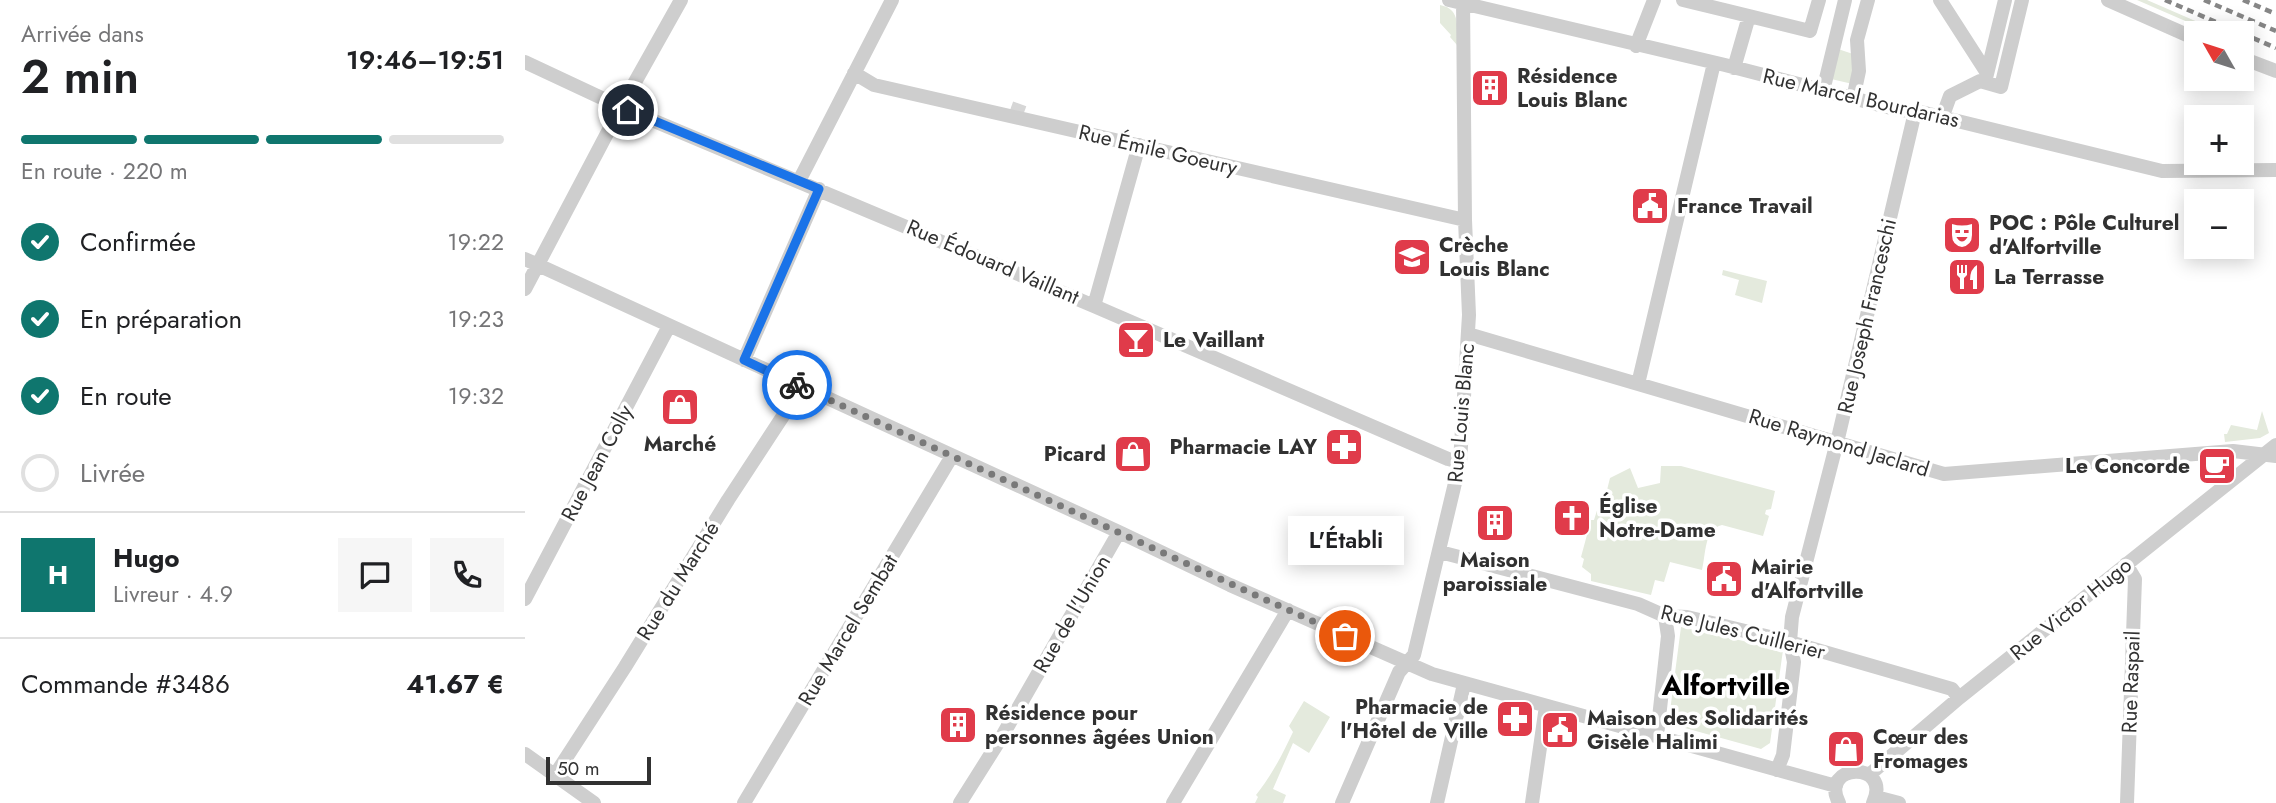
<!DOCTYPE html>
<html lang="fr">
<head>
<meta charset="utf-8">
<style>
  :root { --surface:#fff; --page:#f6f6f6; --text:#202124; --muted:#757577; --line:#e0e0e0; --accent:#0f766e }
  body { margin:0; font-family:Jost,sans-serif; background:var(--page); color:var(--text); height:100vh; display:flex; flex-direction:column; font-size:26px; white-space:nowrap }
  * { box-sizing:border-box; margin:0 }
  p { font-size:23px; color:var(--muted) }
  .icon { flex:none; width:38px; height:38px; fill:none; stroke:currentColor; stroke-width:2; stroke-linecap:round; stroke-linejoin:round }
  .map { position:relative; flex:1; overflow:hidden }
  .details { display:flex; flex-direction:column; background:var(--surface); width:525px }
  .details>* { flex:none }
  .needle { width:46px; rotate:309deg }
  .buttons { position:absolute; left:1659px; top:21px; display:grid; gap:14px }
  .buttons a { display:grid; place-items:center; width:70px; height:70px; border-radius:0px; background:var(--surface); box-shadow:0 4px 18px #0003; font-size:35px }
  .scale { position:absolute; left:21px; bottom:18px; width:105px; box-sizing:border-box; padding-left:7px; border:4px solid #313131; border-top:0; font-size:19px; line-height:24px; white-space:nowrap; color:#313131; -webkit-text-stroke:5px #fff; paint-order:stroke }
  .pin { position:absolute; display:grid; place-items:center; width:60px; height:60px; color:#fff; margin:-30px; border:4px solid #fff; border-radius:50%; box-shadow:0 2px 7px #0007 }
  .courier { position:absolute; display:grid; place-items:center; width:70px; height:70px; margin:-35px; border:5px solid #1a73e8; border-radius:50%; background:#fff; color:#222; box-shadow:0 2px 9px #0007 }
  .bubble { position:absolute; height:49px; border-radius:0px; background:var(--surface); box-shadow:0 4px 18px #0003; font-size:23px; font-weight:600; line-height:49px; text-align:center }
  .overview em { font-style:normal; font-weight:600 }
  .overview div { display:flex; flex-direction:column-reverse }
  .overview { display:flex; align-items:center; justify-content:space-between; height:119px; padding:0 21px }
  h1 { font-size:46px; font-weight:600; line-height:52px }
  .bar { display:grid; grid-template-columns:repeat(4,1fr); gap:10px 7px; align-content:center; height:84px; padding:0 21px }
  .bar i { height:9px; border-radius:5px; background:var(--line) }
  .bar .on { background:var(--accent) }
  .bar p { grid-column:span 4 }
  .line { display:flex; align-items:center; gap:18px; padding:0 21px; border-top:2px solid var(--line) }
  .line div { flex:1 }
  .round { display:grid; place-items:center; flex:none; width:74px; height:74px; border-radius:0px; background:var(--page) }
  ol { padding:0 21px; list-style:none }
  li { display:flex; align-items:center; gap:21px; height:77px }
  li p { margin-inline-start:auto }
  li .icon { padding:7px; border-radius:50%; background:var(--accent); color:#fff; stroke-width:4 }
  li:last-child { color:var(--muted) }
  li i { width:38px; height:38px; border:4px solid var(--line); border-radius:50% }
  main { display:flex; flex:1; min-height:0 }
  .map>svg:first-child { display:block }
  .green { fill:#e4eadd }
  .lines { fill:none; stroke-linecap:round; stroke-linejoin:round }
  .minor-tunnel { stroke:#d6d6d6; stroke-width:14; stroke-dasharray:14 7; stroke-linecap:butt }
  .minor { stroke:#cecece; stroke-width:14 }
  .rail { stroke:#868686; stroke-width:4.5; stroke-dasharray:7 5; stroke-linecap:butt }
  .done { stroke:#797979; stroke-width:7; stroke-dasharray:0 12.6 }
  .route { stroke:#1a73e8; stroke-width:9 }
  .labels { text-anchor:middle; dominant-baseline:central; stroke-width:7; stroke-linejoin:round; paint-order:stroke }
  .poi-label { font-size:21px; font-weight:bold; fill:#313131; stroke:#fff; text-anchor:start }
  .street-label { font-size:21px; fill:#313131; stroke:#fff }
  .district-label { font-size:28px; font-weight:bold; fill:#000; stroke:#fff }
</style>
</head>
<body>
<main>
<section class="details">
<div class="overview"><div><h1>2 min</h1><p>Arrivée dans</p></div><em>19:46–19:51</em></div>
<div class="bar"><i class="on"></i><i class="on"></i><i class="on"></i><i></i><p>En route · 220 m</p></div>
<ol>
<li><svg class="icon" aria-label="check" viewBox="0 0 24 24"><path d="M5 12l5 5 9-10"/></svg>Confirmée<p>19:22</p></li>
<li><svg class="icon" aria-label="check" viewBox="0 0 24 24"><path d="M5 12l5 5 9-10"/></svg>En préparation<p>19:23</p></li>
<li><svg class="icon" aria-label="check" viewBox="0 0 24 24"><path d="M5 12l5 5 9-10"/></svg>En route<p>19:32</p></li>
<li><i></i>Livrée</li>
</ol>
<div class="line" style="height:126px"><b class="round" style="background:var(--accent);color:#fff">H</b><div><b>Hugo</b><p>Livreur · 4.9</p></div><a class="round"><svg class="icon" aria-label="chat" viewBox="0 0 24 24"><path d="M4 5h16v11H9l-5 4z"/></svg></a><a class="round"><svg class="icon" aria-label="phone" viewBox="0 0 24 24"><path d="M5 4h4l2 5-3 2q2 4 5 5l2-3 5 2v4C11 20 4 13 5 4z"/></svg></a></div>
<div class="line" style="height:91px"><div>Commande #3486</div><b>41.67 €</b></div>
</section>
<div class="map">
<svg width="1751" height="803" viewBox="0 0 1751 803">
  <rect width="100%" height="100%" fill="#fff"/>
  <path class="green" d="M 1612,0 L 1622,0 L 1698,33 L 1688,33 Z
    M 915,5 C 936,9 932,27 932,45 L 925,37 L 926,35 L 915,23 Z
    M 1313,49 L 1328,54 L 1332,85 L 1306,79 Z
    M 1198,270 L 1242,281 L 1237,303 L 1210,295 L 1214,280 L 1197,275 Z
    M 1737,411 L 1744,433 L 1735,438 L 1700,442 L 1699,434 L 1702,434 L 1706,425 L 1732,430 Z
    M 1136,466 L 1156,466 L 1250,491 L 1246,509 L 1241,510 L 1240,514 L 1244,516 L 1238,536 L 1197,525 C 1179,529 1181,554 1177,570 L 1145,562 L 1139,582 L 1130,580 L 1126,595 L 1066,581 L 1066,574 L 1057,567 L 1059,559 L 1056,557 L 1066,520 L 1069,520 L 1075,501 L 1079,502 L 1085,478 L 1105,468 L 1113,488 L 1135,483 Z
    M 1156,627 L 1258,650 L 1245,743 L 1236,749 L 1149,725 L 1144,719 Z
    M 779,701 L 805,717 L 784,753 L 768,743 L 748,789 L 761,795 L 758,803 L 730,803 L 733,797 L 731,795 C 748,773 756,757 768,732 L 764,726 Z"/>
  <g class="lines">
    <path class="minor-tunnel" d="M 490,117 L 495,103"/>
    <path class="minor" d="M 924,0 L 1200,65 L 1370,109 L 1400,113 L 1637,171 L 1751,170
      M 1158,0 L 1224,16
      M 1415,0 L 1462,73
      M 1583,0 L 1671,39
      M 1111,46 L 1129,0
      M 1717,58 L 1751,71
      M 0,62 L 96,107 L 569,306 L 923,459 L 935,462
      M 1209,68 L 1224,16 L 1285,31 L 1294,0
      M 329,73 L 349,85 L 940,220
      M 1461,78 L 1480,0
      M 1298,91 L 1320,0
      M 1328,99 L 1334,71 L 1332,40 L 1343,0
      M 1417,118 L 1425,96 L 1455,81 L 1476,87 L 1497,0
      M 274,181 L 367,0
      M 0,259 L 594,532 L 705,585 L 907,674 L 1311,786
      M 0,289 L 96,107 L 156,0
      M 569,306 L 614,145
      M 943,334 L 1419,474 L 1708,451 L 1751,456
      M 219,360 L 294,189
      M 1113,384 L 1189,63
      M 915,552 L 1113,604 L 1140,616 L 1162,617 L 1261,641 L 1427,689 L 1434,698
      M 1601,564 L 1610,579 L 1602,803
      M 0,599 L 144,326
      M 1132,736 L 1143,636 L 1140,616
      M 0,754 L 69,803
      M 1252,770 L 1258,755 L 1269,662 L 1265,642 L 1267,617 L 1314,434 L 1390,112
      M 30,775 L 100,667 L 203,500 L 277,387
      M 1344,775 L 1434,698 L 1751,445
      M 1351,797 L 1374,803
      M 219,803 L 427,456
      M 435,803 L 476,738 L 594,532
      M 648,803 L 763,610
      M 817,803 L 874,672 L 889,655 L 935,462 L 944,315 L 940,220 L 938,0
      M 912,803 L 939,684
      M 1007,803 L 1021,706
      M 1314,803 C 1293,763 1368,760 1348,803"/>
    <path class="rail" d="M 1640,0 L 1751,48
      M 1679,0 L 1751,31
      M 1718,0 L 1751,14"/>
  </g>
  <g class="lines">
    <path class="done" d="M 272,385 L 820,636"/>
    <path class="route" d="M 103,110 L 294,189 L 219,360 L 272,385"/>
  </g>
  <defs>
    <symbol id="building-square" viewBox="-11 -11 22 22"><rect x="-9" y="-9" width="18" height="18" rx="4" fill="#e03b4a" stroke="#fff"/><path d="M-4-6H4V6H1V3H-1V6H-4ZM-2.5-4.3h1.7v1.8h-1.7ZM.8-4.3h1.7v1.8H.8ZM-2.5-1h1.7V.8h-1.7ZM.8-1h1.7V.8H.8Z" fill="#fff"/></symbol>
    <symbol id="civic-square" viewBox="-11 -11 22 22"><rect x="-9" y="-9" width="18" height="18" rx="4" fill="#e03b4a" stroke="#fff"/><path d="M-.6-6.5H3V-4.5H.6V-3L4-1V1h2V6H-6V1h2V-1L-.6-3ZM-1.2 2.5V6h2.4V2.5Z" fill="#fff"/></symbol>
    <symbol id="theatre-square" viewBox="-11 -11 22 22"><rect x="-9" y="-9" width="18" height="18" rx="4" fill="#e03b4a" stroke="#fff"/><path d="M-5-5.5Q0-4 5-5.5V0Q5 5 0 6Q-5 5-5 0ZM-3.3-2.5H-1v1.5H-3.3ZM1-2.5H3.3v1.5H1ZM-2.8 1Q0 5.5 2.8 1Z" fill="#fff"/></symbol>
    <symbol id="school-square" viewBox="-11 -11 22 22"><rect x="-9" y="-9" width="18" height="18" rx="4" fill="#e03b4a" stroke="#fff"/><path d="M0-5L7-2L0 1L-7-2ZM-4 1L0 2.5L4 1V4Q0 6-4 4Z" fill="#fff"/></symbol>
    <symbol id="restaurant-square" viewBox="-11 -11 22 22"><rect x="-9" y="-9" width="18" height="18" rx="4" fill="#e03b4a" stroke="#fff"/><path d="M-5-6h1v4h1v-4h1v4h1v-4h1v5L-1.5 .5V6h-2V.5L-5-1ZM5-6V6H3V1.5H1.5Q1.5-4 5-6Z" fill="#fff"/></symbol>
    <symbol id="bar-square" viewBox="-11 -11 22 22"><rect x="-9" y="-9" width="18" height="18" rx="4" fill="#e03b4a" stroke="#fff"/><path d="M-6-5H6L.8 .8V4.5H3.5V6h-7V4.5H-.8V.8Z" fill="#fff"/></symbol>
    <symbol id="shop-square" viewBox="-11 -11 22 22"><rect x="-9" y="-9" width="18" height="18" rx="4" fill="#e03b4a" stroke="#fff"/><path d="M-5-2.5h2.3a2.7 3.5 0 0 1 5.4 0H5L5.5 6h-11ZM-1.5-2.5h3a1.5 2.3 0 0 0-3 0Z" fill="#fff"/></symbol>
    <symbol id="pharmacy-square" viewBox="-11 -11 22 22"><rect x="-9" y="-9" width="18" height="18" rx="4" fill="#e03b4a" stroke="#fff"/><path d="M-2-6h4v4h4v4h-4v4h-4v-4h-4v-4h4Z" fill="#fff"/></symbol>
    <symbol id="cafe-square" viewBox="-11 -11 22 22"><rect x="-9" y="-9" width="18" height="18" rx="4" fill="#e03b4a" stroke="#fff"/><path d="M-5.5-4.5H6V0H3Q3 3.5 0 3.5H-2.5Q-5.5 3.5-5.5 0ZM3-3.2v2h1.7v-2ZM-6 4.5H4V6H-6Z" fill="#fff"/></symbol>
    <symbol id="church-square" viewBox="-11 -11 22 22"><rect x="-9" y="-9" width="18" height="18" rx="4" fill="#e03b4a" stroke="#fff"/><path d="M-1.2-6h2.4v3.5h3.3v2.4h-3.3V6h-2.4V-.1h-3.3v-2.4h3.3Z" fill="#fff"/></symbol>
  </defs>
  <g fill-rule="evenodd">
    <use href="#building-square" x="943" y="66" width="44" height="44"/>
    <use href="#civic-square" x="1103" y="184" width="44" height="44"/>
    <use href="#theatre-square" x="1415" y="213" width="44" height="44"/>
    <use href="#school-square" x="865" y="235" width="44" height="44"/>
    <use href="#restaurant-square" x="1420" y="255" width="44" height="44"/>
    <use href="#bar-square" x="589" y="318" width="44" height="44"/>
    <use href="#shop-square" x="133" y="385" width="44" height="44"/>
    <use href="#pharmacy-square" x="797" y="425" width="44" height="44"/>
    <use href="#shop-square" x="586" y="432" width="44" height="44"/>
    <use href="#cafe-square" x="1670" y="444" width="44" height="44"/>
    <use href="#church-square" x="1025" y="496" width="44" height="44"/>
    <use href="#building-square" x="948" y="501" width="44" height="44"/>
    <use href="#civic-square" x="1177" y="557" width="44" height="44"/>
    <use href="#pharmacy-square" x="968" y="697" width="44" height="44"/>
    <use href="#building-square" x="411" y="703" width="44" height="44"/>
    <use href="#civic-square" x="1013" y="708" width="44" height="44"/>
    <use href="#shop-square" x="1299" y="727" width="44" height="44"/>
  </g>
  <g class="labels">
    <g class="poi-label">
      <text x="992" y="76">Résidence<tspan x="992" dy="24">Louis Blanc</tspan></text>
      <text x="1152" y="206">France Travail</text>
      <text x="1464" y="223">POC : Pôle Culturel<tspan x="1464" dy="24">d'Alfortville</tspan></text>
      <text x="914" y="245">Crèche<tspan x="914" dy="24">Louis Blanc</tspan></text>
      <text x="1469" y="277">La Terrasse</text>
      <text x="638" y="340">Le Vaillant</text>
      <text x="155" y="444" text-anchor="middle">Marché</text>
      <text x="792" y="447" text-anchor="end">Pharmacie LAY</text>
      <text x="581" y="454" text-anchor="end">Picard</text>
      <text x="1665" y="466" text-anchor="end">Le Concorde</text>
      <text x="1074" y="506">Église<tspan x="1074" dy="24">Notre-Dame</tspan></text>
      <text x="970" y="560" text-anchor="middle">Maison<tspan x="970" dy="24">paroissiale</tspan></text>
      <text x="1226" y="567">Mairie<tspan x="1226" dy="24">d'Alfortville</tspan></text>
      <text x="963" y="707" text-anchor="end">Pharmacie de<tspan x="963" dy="24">l'Hôtel de Ville</tspan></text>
      <text x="460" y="713">Résidence pour<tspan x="460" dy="24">personnes âgées Union</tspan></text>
      <text x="1062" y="718">Maison des Solidarités<tspan x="1062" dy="24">Gisèle Halimi</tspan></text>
      <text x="1348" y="737">Cœur des<tspan x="1348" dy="24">Fromages</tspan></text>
    </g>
    <g class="street-label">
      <text transform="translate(1336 98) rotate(13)">Rue Marcel Bourdarias</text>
      <text transform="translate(633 150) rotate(13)">Rue Émile Goeury</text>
      <text transform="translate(468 262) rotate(23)">Rue Édouard Vaillant</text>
      <text transform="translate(1342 316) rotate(-77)">Rue Joseph Franceschi</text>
      <text transform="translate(936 413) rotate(-85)">Rue Louis Blanc</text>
      <text transform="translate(1314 443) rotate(17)">Rue Raymond Jaclard</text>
      <text transform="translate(72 463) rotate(-62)">Rue Jean Colly</text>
      <text transform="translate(153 581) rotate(-58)">Rue du Marché</text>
      <text transform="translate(1546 609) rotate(-39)">Rue Victor Hugo</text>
      <text transform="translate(547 614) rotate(-60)">Rue de l'Union</text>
      <text transform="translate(323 630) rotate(-59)">Rue Marcel Sembat</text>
      <text transform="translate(1218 632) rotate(14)">Rue Jules Cuillerier</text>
      <text transform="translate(1606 682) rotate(-88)">Rue Raspail</text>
    </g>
    <g class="district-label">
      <text x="1201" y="685">Alfortville</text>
    </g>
  </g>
</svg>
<div class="buttons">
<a><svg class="needle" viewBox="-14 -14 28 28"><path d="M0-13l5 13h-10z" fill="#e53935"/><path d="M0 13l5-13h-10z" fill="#757577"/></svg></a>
<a>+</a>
<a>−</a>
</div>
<div class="scale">50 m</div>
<div class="pin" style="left:820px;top:636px;background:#ea580c"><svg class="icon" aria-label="bag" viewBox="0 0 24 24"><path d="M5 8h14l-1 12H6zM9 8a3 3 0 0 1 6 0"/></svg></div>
<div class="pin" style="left:103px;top:110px;background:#1f2937"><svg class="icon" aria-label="home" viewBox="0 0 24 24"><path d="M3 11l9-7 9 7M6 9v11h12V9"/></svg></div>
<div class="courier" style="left:272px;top:385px"><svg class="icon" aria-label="bike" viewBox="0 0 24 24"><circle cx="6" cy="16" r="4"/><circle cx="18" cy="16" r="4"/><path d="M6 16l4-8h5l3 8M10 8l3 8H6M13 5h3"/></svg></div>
<div class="bubble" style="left:763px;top:516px;width:116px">L'Établi</div>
</div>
</main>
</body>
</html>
